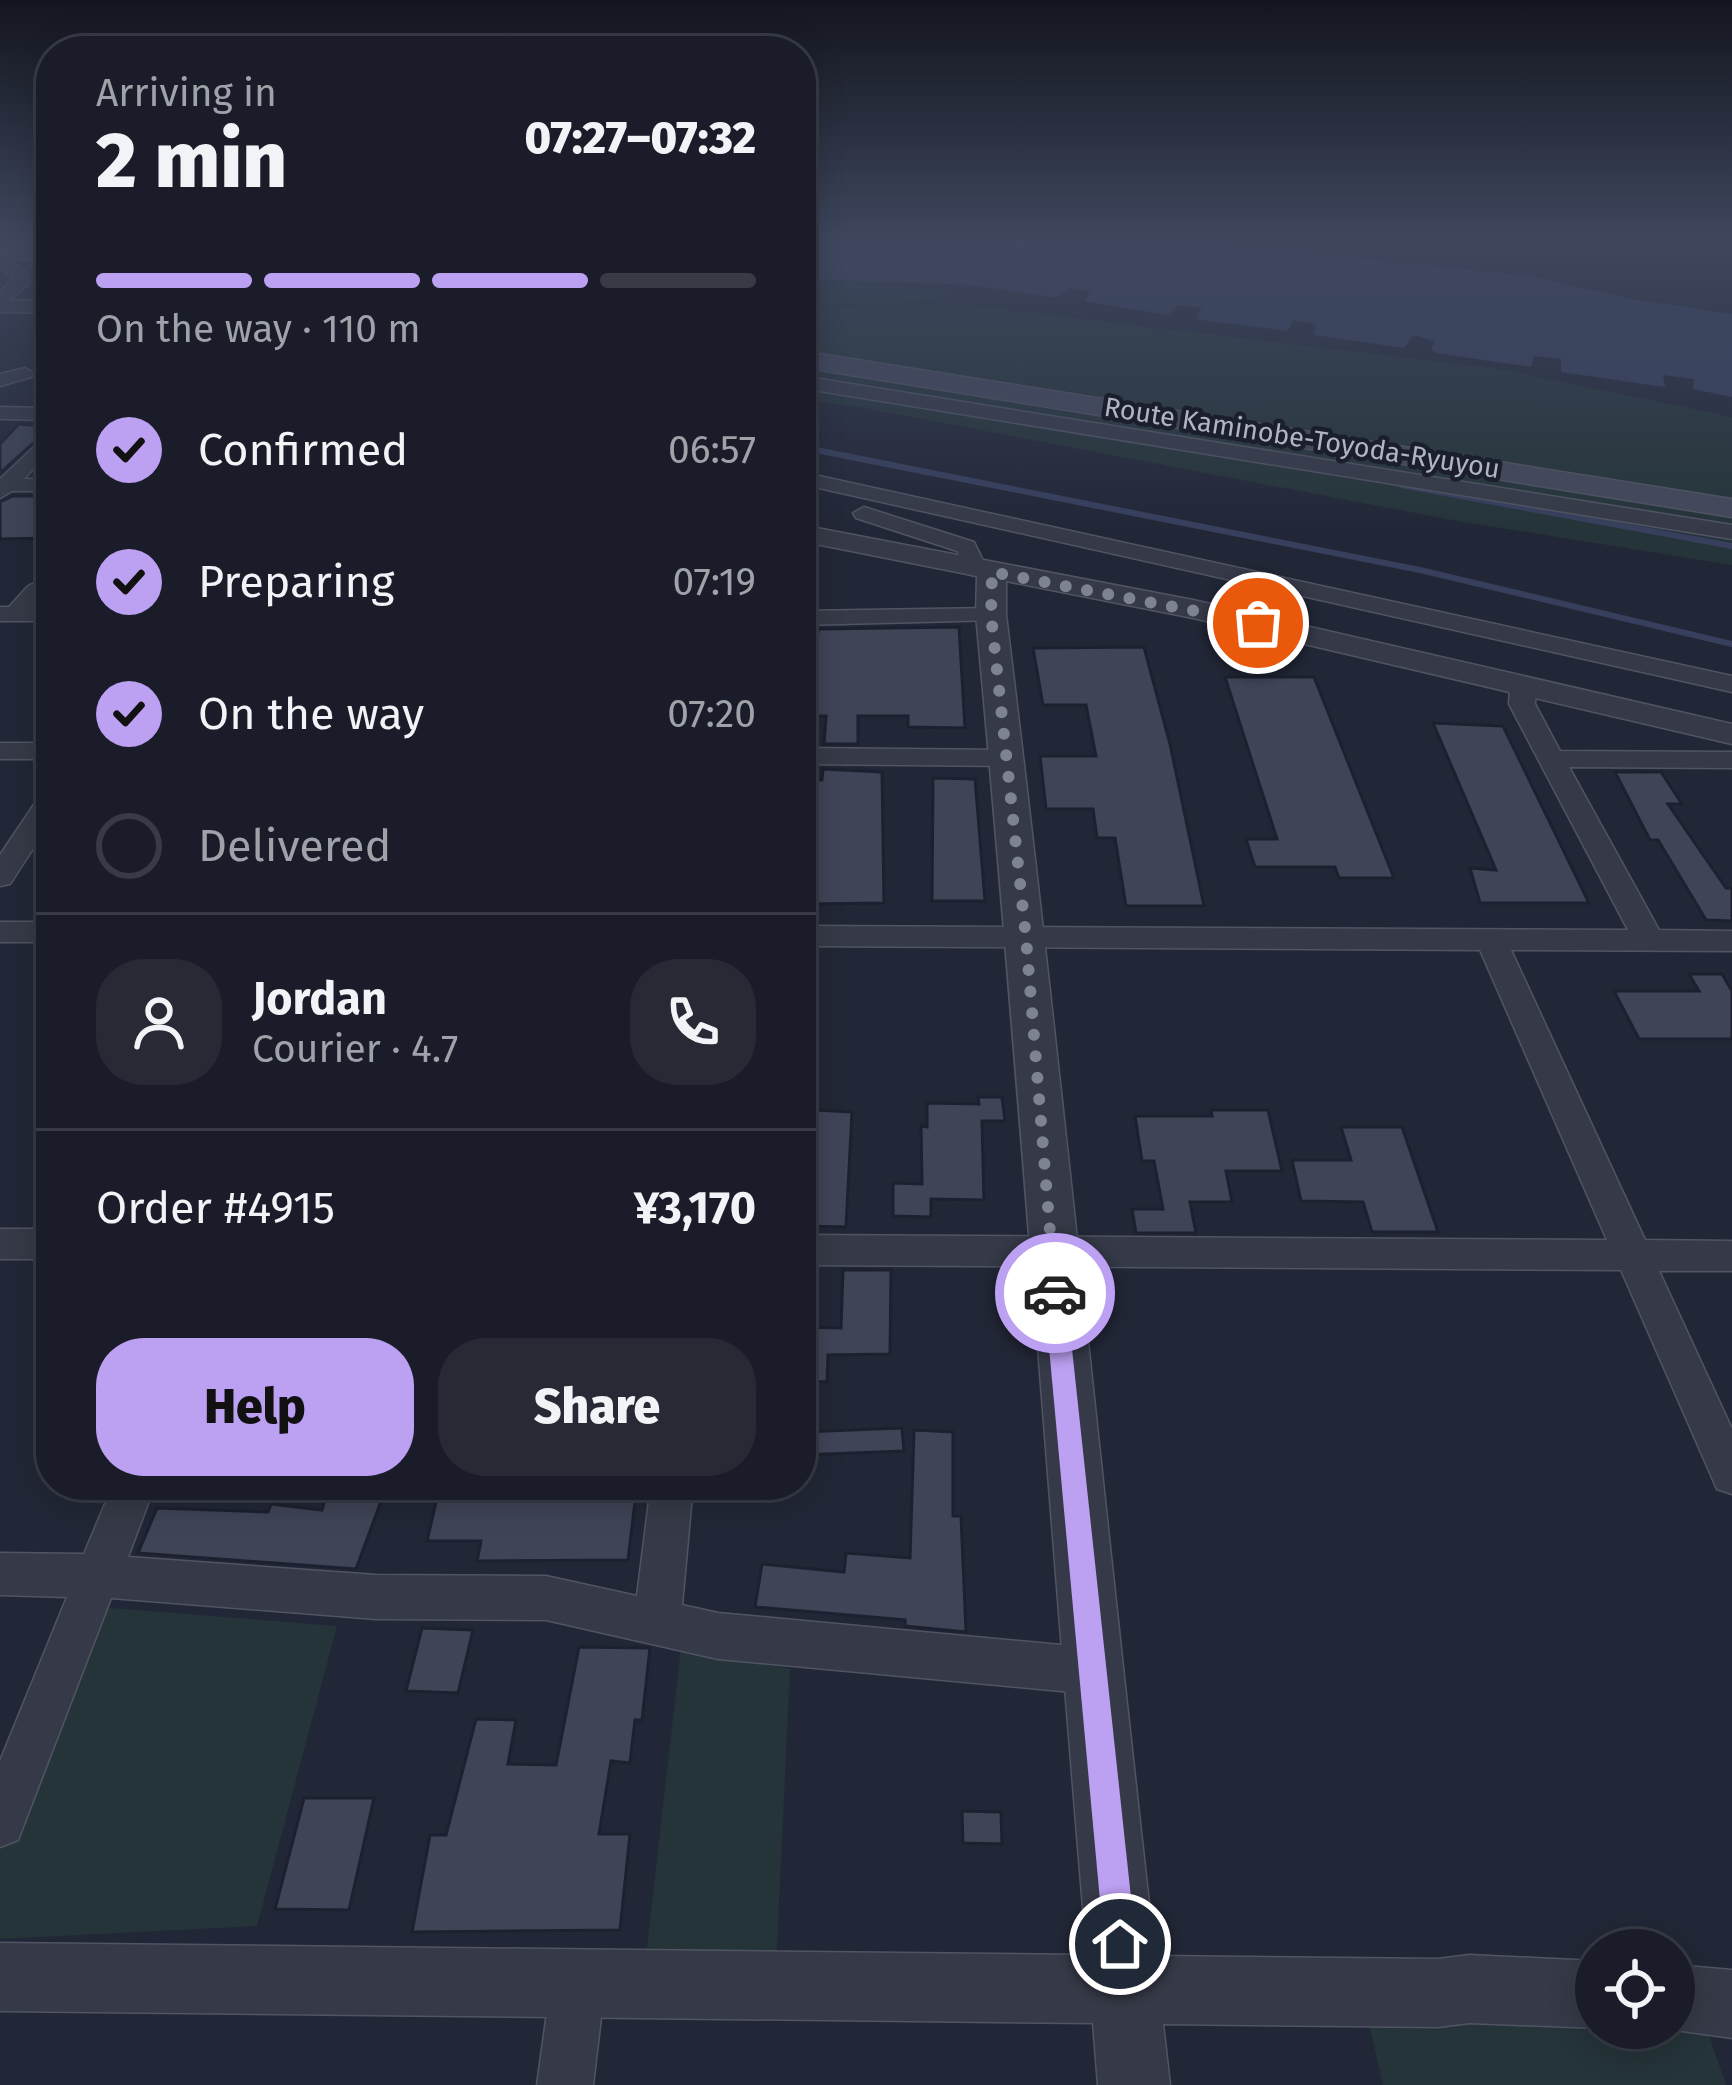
<!DOCTYPE html>
<html lang="en">
<head>
<meta charset="utf-8">
<style>
  :root { --surface:#1a1d29; --page:#272a35; --text:#f1f3f6; --muted:#9fa2a8; --line:#383b46; --accent:#bca0f2 }
  body { margin:0; font-family:"Fira Sans",sans-serif; background:var(--page); color:var(--text); height:100vh; display:flex; flex-direction:column; font-size:45px; white-space:nowrap }
  * { box-sizing:border-box; margin:0 }
  p { font-size:39px; color:var(--muted) }
  .icon { flex:none; width:66px; height:66px; fill:none; stroke:currentColor; stroke-width:2; stroke-linecap:round; stroke-linejoin:round }
  .map { position:relative; flex:1; overflow:hidden }
  .panel { position:absolute; left:36px; top:36px; width:780px; height:1464px; display:flex; flex-direction:column; background:var(--surface); border-radius:48px; box-shadow:0 6px 30px #0003,0 0 0 3px var(--line) }
  .panel>* { flex:none }
  .controls { position:absolute; left:1575px; top:1929px; display:grid; gap:24px }
  .controls a { display:grid; place-items:center; width:120px; height:120px; border-radius:50%; background:var(--surface); box-shadow:0 6px 30px #0003,0 0 0 3px var(--line); font-size:60px }
  .pin { position:absolute; display:grid; place-items:center; width:102px; height:102px; color:#fff; margin:-51px; border:6px solid #fff; border-radius:50%; box-shadow:0 3px 12px #0007 }
  .courier { position:absolute; display:grid; place-items:center; width:120px; height:120px; margin:-60px; border:9px solid #bca0f2; border-radius:50%; background:#fff; color:#222; box-shadow:0 3px 15px #0007 }
  .headline em { font-style:normal; font-weight:800 }
  .headline div { display:flex; flex-direction:column-reverse }
  .headline { display:flex; align-items:center; justify-content:space-between; height:204px; padding:0 60px }
  h1 { font-size:78px; font-weight:800; line-height:90px }
  .bar { display:grid; grid-template-columns:repeat(4,1fr); gap:18px 12px; align-content:center; height:144px; padding:0 60px }
  .bar i { height:15px; border-radius:9px; background:var(--line) }
  .bar .current { background:var(--accent) }
  .bar p { grid-column:span 4 }
  .line { display:flex; align-items:center; gap:30px; padding:0 60px; border-top:3px solid var(--line) }
  .line div { flex:1 }
  .round { display:grid; place-items:center; flex:none; width:126px; height:126px; border-radius:48px; background:var(--page) }
  ol { padding:0 60px; list-style:none }
  li { display:flex; align-items:center; gap:36px; height:132px }
  li p { margin-inline-start:auto }
  li .icon { padding:12px; border-radius:50%; background:var(--accent); color:#111; stroke-width:4 }
  li:last-child { color:var(--muted) }
  li i { width:66px; height:66px; border:6px solid var(--line); border-radius:50% }
  .primary-button { display:flex; gap:24px; margin-top:auto; padding:24px 60px }
  .primary-button a { flex:1; height:138px; border-radius:48px; background:var(--accent); color:#111; font-size:48px; font-weight:800; line-height:138px; text-align:center }
  .primary-button a+a { background:var(--page); color:var(--text) }
  .map>svg:first-child { display:block }
  .green { fill:#253439 }
  .water { fill:#373f5d }
  .lines { fill:none; stroke-linecap:round; stroke-linejoin:round }
  .stream { stroke:#373f5d; stroke-width:6 }
  .building { fill:#3f4457; stroke:#1d212f; stroke-width:3 }
  .minor-casing { stroke:#505463; stroke-width:3 }
  .tertiary-casing { stroke:#505463; stroke-width:3 }
  .secondary-casing { stroke:#505463; stroke-width:3 }
  .minor { fill:#363a48; fill-rule:evenodd }
  .tertiary { fill:#363a48; fill-rule:evenodd }
  .secondary { fill:#44485b; fill-rule:evenodd }
  .route { fill:#bca0f2 }
  .done { stroke:#7e8393; stroke-width:12; stroke-dasharray:0 21.6 }
  .labels { text-anchor:middle; dominant-baseline:central; stroke-width:9; stroke-linejoin:round; paint-order:stroke }
  .far-street-label { font-size:27px; fill:#b0b4c4; stroke:#1b1f2d }
</style>
</head>
<body>
<div class="map">
<svg width="1732" height="2085" viewBox="0 0 1732 2085">
  <rect width="100%" height="100%" fill="#222737"/>
  <path class="green" d="M 801,281 L 949,291 C 929,311 832,303 801,302 Z
    M 966,305 L 1500,369 L 1732,417 L 1732,565 L 1452,520 L 860,407 L 801,400 L 801,307 Z
    M 86,1606 L 337,1626 L 257,1926 L 0,1939 L 0,1822 Z
    M 681,1648 L 790,1669 L 775,1986 L 643,1983 Z
    M 1362,1992 L 1596,1998 L 1596,2028 L 1674,2028 L 1697,2001 L 1726,2085 L 1383,2085 Z"/>
  <path class="water" d="M 801,240 L 1230,240 L 1224,242 L 1232,246 L 1530,276 L 1631,299 L 1732,314 L 1732,397 L 1693,389 L 1694,379 L 1663,375 L 1665,387 L 1561,372 L 1561,359 L 1534,356 L 1531,367 L 1436,353 L 1431,350 L 1435,341 L 1413,335 L 1404,348 L 1314,335 L 1316,324 L 1293,320 L 1287,331 L 1195,319 L 1202,308 L 1179,305 L 1168,315 L 1090,302 L 1084,300 L 1092,292 L 1070,288 L 1056,298 L 972,285 L 801,279 Z"/>
  <g class="lines">
    <path class="stream" d="M 801,447 L 1420,570 L 1732,644
      M 1401,485 L 1732,546"/>
  </g>
  <path class="building" d="M 19,424 L 51,427 L 0,473 L 0,444 Z
    M 13,496 L 51,496 L 51,538 L 0,539 L 0,502 Z
    M 959,627 L 965,728 L 908,727 L 908,716 L 858,716 L 858,744 L 824,744 L 826,716 L 801,716 L 801,644 L 817,644 L 818,629 Z
    M 1144,647 L 1170,744 L 1204,906 L 1126,906 L 1115,838 L 1097,838 L 1093,809 L 1046,809 L 1040,756 L 1096,756 L 1086,705 L 1043,705 L 1033,648 Z
    M 1225,677 L 1314,677 L 1394,878 L 1339,878 L 1335,867 L 1255,867 L 1246,839 L 1277,839 Z
    M 1433,723 L 1503,726 L 1589,903 L 1480,903 L 1470,868 L 1496,870 Z
    M 823,769 L 882,772 L 884,903 L 808,904 L 812,780 L 822,780 Z
    M 1615,772 L 1661,772 L 1682,804 L 1668,804 L 1726,888 L 1732,888 L 1732,921 L 1706,920 L 1658,840 L 1650,840 Z
    M 933,778 L 975,779 L 985,901 L 932,901 Z
    M 1689,974 L 1722,974 L 1732,991 L 1732,1039 L 1639,1039 L 1614,991 L 1699,991 Z
    M 978,1097 L 1002,1097 L 1005,1121 L 982,1121 L 984,1200 L 931,1199 L 931,1217 L 893,1216 L 893,1183 L 922,1184 L 921,1125 L 927,1127 L 927,1103 L 979,1104 Z
    M 816,1110 L 852,1112 L 846,1227 L 801,1226 L 801,1169 L 810,1169 Z
    M 1211,1110 L 1268,1110 L 1282,1171 L 1226,1171 L 1232,1202 L 1190,1202 L 1196,1233 L 1136,1233 L 1132,1209 L 1163,1209 L 1154,1161 L 1142,1161 L 1135,1116 L 1212,1116 Z
    M 1341,1127 L 1402,1127 L 1438,1232 L 1372,1232 L 1363,1202 L 1301,1201 L 1292,1160 L 1351,1160 Z
    M 843,1270 L 891,1270 L 890,1354 L 828,1355 L 827,1382 L 801,1381 L 801,1327 L 841,1328 Z
    M 902,1428 L 904,1451 L 801,1455 L 801,1432 Z
    M 914,1430 L 953,1432 L 953,1516 L 961,1516 L 966,1632 L 905,1626 L 905,1620 L 755,1607 L 762,1564 L 844,1572 L 846,1553 L 910,1558 Z
    M 329,1485 L 387,1485 L 356,1569 L 138,1553 L 157,1508 L 268,1512 L 271,1504 L 322,1510 Z
    M 440,1485 L 637,1485 L 628,1560 L 477,1561 L 481,1541 L 427,1541 Z
    M 422,1628 L 473,1630 L 458,1693 L 406,1691 Z
    M 579,1647 L 650,1648 L 642,1720 L 635,1720 L 630,1763 L 611,1761 L 599,1834 L 630,1834 L 620,1930 L 412,1932 L 430,1835 L 446,1835 L 476,1719 L 516,1720 L 508,1764 L 556,1765 Z
    M 304,1798 L 374,1798 L 349,1910 L 275,1909 Z
    M 962,1811 L 1001,1812 L 1002,1844 L 963,1843 Z"/>
  <g class="lines">
    <defs>
      <path id="minor" d="M 0,257 L 27,272 L 29,283 L 0,308 L 0,294 L 13,277 L 0,269 Z
        M 25,368 L 34,373 L 31,377 L 0,386 L 0,374 Z
        M 801,376 L 1732,525 L 1732,539 L 801,388 Z
        M 0,407 L 51,408 L 51,420 L 0,419 Z
        M 51,431 L 51,449 L 24,479 L 51,479 L 51,491 L 12,491 L 0,498 L 0,479 Z
        M 801,472 L 1732,676 L 1732,692 L 801,484 Z
        M 864,507 L 974,542 L 987,569 L 976,576 L 968,574 L 957,551 L 856,518 L 853,513 Z
        M 51,575 L 51,592 L 35,607 L 51,607 L 51,621 L 0,621 L 0,607 L 9,607 L 28,586 Z
        M 991,608 L 1003,615 L 999,620 L 801,625 L 801,611 Z
        M 1523,677 L 1536,685 L 1535,704 L 1560,751 L 1732,752 L 1732,768 L 1569,767 L 1659,930 L 1732,931 L 1732,951 L 1511,950 L 1645,1240 L 1732,1241 L 1732,1271 L 1659,1271 L 1732,1429 L 1732,1494 L 1717,1489 L 1621,1270 L 801,1265 L 801,1235 L 1607,1240 L 1480,950 L 801,946 L 801,926 L 1628,930 L 1509,704 L 1510,685 Z
        M 0,743 L 51,743 L 51,759 L 0,759 Z
        M 801,748 L 1008,750 L 1021,758 L 1008,766 L 801,764 Z
        M 51,792 L 51,821 L 10,884 L 0,886 L 0,855 L 41,794 Z
        M 0,922 L 51,922 L 51,942 L 0,942 Z
        M 0,1229 L 51,1229 L 51,1259 L 0,1259 Z
        M 113,1485 L 155,1485 L 128,1557 L 376,1575 L 546,1576 L 637,1596 L 651,1485 L 693,1485 L 682,1605 L 718,1613 L 1093,1648 L 1110,1654 L 1116,1671 L 1110,1688 L 1093,1694 L 718,1659 L 546,1620 L 376,1619 L 111,1598 L 18,1840 L 0,1847 L 0,1761 L 67,1597 L 0,1595 L 0,1553 L 84,1554 Z
        M 578,1957 L 597,1965 L 605,1984 L 593,2085 L 537,2085 L 551,1984 L 559,1965 Z"/>
      <path id="tertiary" d="M 0,300 L 51,301 L 51,313 L 0,312 Z
        M 801,525 L 1193,600 L 1732,724 L 1732,744 L 1193,618 L 1006,581 L 1006,615 C 1061,1061 1104,1509 1155,1956 L 1438,1959 L 1469,1955 L 1596,1961 L 1599,2028 L 1469,2023 L 1438,2027 L 1163,2024 L 1170,2085 L 1098,2085 L 1093,2023 L 0,2011 L 0,1943 L 1087,1955 C 1049,1508 1018,1061 976,615 L 977,576 L 801,541 Z
        M 1674,1965 L 1732,1970 L 1732,2038 L 1661,2028 L 1674,2028 Z"/>
      <path id="secondary" d="M 0,245 L 51,247 L 51,261 L 0,259 Z
        M 801,351 L 1732,499 L 1732,517 L 801,367 Z"/>
    </defs>
    <use href="#minor" class="minor-casing"/>
    <use href="#tertiary" class="tertiary-casing"/>
    <use href="#secondary" class="secondary-casing"/>
    <use href="#minor" class="minor"/>
    <use href="#tertiary" class="tertiary"/>
    <use href="#secondary" class="secondary"/>
  </g>
  <linearGradient id="sky" x2="0" y2="1"><stop stop-color="#13151e"/><stop offset="0.45" stop-color="#3e475e"/><stop offset="1" stop-color="#3e475e" stop-opacity="0"/></linearGradient>
  <rect width="1732" height="532" fill="url(#sky)"/>
  <path class="route" d="M 1055,1283 L 1066,1293 L 1136,1944 L 1131,1955 L 1120,1960 L 1109,1955 L 1104,1944 L 1044,1293 Z"/>
  <g class="lines">
    <path class="done" d="M 1055,1293 L 1026,938 L 991,615 L 992,572 L 1258,623"/>
  </g>
  <g class="labels">
    <g class="far-street-label">
      <text transform="translate(1302 438) rotate(9)">Route Kaminobe-Toyoda-Ryuyou</text>
    </g>
  </g>
</svg>
<div class="controls">
<a><svg class="icon" aria-label="locate" viewBox="0 0 24 24"><circle cx="12" cy="12" r="6"/><path d="M12 2v4M12 18v4M2 12h4M18 12h4"/></svg></a>
</div>
<div class="pin" style="left:1258px;top:623px;background:#ea580c"><svg class="icon" aria-label="bag" viewBox="0 0 24 24"><path d="M5 8h14l-1 12H6zM9 8a3 3 0 0 1 6 0"/></svg></div>
<div class="pin" style="left:1120px;top:1944px;background:#1f2937"><svg class="icon" aria-label="home" viewBox="0 0 24 24"><path d="M3 11l9-7 9 7M6 9v11h12V9"/></svg></div>
<div class="courier" style="left:1055px;top:1293px"><svg class="icon" aria-label="car" viewBox="0 0 24 24"><path d="M5 17H2v-5l4-1 3-4h7l3 4 3 1v5h-3M9 17h6M6 11h13"/><circle cx="7" cy="17" r="2"/><circle cx="17" cy="17" r="2"/></svg></div>
<section class="panel">
<div class="headline"><div><h1>2 min</h1><p>Arriving in</p></div><em>07:27–07:32</em></div>
<div class="bar"><i class="current"></i><i class="current"></i><i class="current"></i><i></i><p>On the way · 110 m</p></div>
<ol>
<li><svg class="icon" aria-label="check" viewBox="0 0 24 24"><path d="M5 12l5 5 9-10"/></svg>Confirmed<p>06:57</p></li>
<li><svg class="icon" aria-label="check" viewBox="0 0 24 24"><path d="M5 12l5 5 9-10"/></svg>Preparing<p>07:19</p></li>
<li><svg class="icon" aria-label="check" viewBox="0 0 24 24"><path d="M5 12l5 5 9-10"/></svg>On the way<p>07:20</p></li>
<li><i></i>Delivered</li>
</ol>
<div class="line" style="height:216px"><a class="round"><svg class="icon" aria-label="person" viewBox="0 0 24 24"><circle cx="12" cy="8" r="4"/><path d="M4 21q1-7 8-7t8 7"/></svg></a><div><b>Jordan</b><p>Courier · 4.7</p></div><a class="round"><svg class="icon" aria-label="phone" viewBox="0 0 24 24"><path d="M5 4h4l2 5-3 2q2 4 5 5l2-3 5 2v4C11 20 4 13 5 4z"/></svg></a></div>
<div class="line" style="height:156px"><div>Order #4915</div><b>¥3,170</b></div>
<div class="primary-button"><a>Help</a><a>Share</a></div>
</section>
</div>
</body>
</html>
